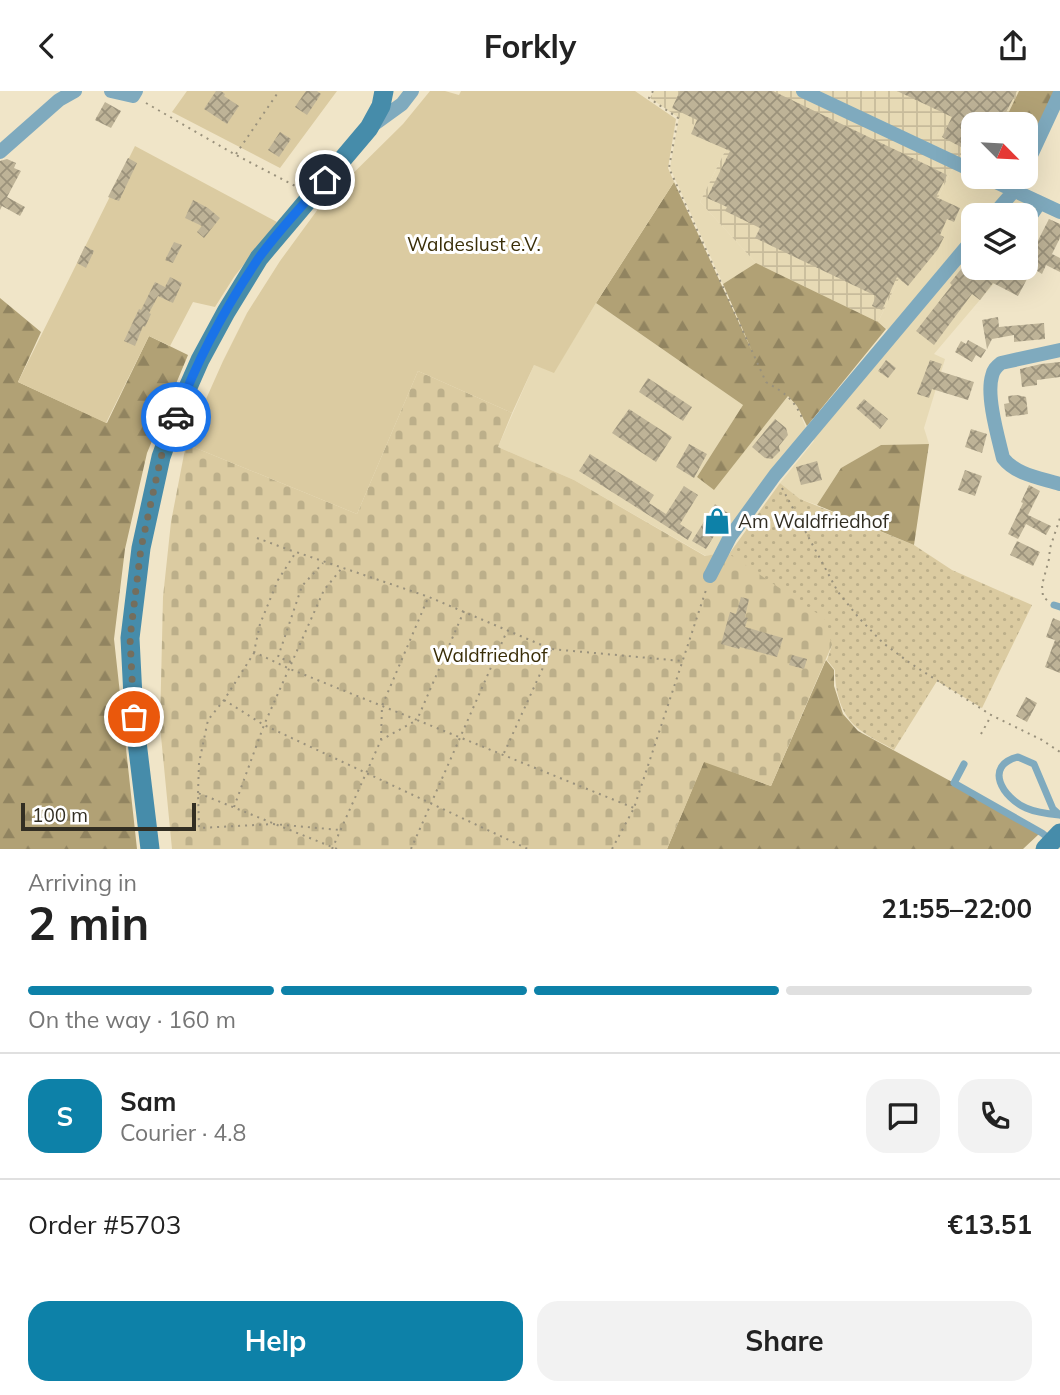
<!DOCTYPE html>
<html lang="en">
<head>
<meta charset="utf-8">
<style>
  :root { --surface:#fff; --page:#f2f2f2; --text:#222; --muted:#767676; --line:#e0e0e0; --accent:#0d81a8 }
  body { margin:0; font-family:Mulish,sans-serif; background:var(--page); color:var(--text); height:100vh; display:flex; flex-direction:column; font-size:26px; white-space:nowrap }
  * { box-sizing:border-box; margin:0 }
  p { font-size:23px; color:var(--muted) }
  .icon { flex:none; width:38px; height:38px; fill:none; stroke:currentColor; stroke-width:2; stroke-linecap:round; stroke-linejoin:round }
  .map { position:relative; height:758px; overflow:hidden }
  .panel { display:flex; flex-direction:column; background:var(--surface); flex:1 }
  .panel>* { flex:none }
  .needle { width:46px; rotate:114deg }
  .controls { position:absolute; left:961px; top:21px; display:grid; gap:14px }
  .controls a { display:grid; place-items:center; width:77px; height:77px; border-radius:14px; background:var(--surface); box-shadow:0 7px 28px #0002; font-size:35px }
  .scale { position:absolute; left:21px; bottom:18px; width:175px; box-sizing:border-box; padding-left:7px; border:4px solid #322e23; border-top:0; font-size:19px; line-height:24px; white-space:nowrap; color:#322e23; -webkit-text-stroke:5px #fff; paint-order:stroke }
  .pin { position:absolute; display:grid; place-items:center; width:60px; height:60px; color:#fff; margin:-30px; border:4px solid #fff; border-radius:50%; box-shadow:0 2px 7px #0007 }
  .courier { position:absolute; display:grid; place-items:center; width:70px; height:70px; margin:-35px; border:5px solid #1a73e8; border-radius:50%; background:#fff; color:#222; box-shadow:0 2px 9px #0007 }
  .summary em { font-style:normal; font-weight:700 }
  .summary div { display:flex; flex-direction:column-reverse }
  .summary { display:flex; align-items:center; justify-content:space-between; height:119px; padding:0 28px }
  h1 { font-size:46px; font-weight:700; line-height:52px }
  .bar { display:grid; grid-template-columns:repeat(4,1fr); gap:10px 7px; align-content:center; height:84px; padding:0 28px }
  .bar i { height:9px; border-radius:5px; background:var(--line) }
  .bar .current { background:var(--accent) }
  .bar p { grid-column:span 4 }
  .line { display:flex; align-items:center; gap:18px; padding:0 28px; border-top:2px solid var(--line) }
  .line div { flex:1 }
  .round { display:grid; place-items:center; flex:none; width:74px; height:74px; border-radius:21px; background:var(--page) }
  .button { display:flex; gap:14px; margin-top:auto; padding:14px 28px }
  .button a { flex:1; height:80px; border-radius:21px; background:var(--accent); color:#fff; font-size:28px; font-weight:700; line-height:80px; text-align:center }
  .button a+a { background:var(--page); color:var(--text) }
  header { display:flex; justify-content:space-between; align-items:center; height:91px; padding:0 28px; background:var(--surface); font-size:32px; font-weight:700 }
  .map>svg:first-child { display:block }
  .built { fill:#e7dab5 }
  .industrial { fill:url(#industrial-grid) }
  .grass { fill:url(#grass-dots) }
  .forest { fill:url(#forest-firs) }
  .cemetery { fill:url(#cemetery-stones) }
  .garden { fill:#dbcba1 }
  .building { fill:url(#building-cross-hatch) }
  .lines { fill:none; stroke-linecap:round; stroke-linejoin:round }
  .path { stroke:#99917c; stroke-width:2; stroke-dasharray:2 5; stroke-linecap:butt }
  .lane { stroke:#7faabe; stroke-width:7 }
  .street { stroke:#7faabe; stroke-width:14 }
  .secondary { stroke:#468caa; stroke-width:19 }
  .done { stroke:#746e5d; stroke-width:7; stroke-dasharray:0 12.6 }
  .route { stroke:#1a73e8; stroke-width:9 }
  .labels { text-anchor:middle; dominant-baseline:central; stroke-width:6; stroke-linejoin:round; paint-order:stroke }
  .park-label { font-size:19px; fill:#3a2e08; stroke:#fff }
  .poi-label { font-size:19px; fill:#322e23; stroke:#fff; text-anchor:start }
</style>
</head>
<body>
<header><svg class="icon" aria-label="back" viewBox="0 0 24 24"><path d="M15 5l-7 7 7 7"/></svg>Forkly<svg class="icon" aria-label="share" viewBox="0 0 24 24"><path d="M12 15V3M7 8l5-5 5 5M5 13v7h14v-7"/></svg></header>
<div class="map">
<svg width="1060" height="758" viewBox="0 0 1060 758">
  <defs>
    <pattern id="industrial-grid" width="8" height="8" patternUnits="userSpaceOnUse" patternTransform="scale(1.75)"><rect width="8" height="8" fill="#e7dab5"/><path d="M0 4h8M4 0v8" fill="none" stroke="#c7bb9b"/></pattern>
    <pattern id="grass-dots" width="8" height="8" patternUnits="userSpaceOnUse" patternTransform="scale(1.75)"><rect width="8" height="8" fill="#dbcba1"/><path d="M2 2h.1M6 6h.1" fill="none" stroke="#bcaf8a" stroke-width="1.8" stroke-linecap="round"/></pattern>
    <pattern id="forest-firs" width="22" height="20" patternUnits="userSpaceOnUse" patternTransform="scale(1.75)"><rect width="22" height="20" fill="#b1a175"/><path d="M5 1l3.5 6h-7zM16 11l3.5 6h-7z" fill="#918460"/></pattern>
    <pattern id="cemetery-stones" width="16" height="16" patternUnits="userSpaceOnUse" patternTransform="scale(1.75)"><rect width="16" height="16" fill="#dbcba1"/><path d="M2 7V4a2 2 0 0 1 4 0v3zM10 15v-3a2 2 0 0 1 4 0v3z" fill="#bcaf8a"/></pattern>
    <pattern id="building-cross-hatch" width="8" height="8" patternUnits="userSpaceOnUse" patternTransform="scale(1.75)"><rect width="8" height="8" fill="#beb397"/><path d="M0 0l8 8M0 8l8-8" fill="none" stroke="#9b927b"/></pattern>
  </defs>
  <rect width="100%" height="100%" fill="#f0e5c8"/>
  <path class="built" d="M 679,26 L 730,50 L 700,111 L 756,172 L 723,193 L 670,77 Z
    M 955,72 L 973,86 L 983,86 L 1044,115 L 1026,146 L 1026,124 L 973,124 L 973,177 L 1007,177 L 934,263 L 945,268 L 924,337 L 929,353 L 881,354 L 841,377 L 817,414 L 800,408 L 780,392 L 814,350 L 810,343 L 892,242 L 878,231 Z
    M 596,212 L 743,314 L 697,386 L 714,398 L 788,305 L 797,315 L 808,342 L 721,462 L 706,465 L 574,389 L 498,356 L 534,274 L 554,281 Z"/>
  <path class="industrial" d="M 654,0 L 802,0 L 955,72 L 878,231 L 756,172 L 700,111 L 730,50 L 679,27 L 650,7 Z
    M 805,0 L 1019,0 L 1003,33 L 973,33 L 973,79 Z"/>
  <path class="grass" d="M 780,392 L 800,408 L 914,454 L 952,479 L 1032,514 L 982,617 L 937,590 L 894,659 C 883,652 870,647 860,639 C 841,625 835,601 835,579 L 827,569 L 832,554 L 729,463 Z"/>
  <path class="forest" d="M 1019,0 L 1060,0 L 1026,74 L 1026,33 L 1003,33 Z
    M 674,91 L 752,260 L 723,193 L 756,172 L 878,231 L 886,238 L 807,335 L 797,315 L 788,305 L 714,399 L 697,386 L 743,314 L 596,212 Z
    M 0,207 L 41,241 L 18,291 L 107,332 L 149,245 L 188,264 L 147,362 L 125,458 L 114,548 L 137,758 L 0,758 Z
    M 929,353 L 914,454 L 817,414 L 841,377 L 881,354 Z
    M 826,569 L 834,579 L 834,595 L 843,623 L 858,640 L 954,692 L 1039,743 L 1023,758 L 667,758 L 704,670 L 771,695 Z"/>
  <path class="cemetery" d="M 418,280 L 512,322 L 498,356 L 574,389 L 705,465 L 721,462 L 729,463 L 824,527 L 832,554 L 771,695 L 704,671 L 667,758 L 172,758 L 160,635 L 163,506 L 171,431 L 186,353 L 357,423 Z"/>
  <path class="garden" d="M 187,0 L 337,0 L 280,77 L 172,21 Z
    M 430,0 L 445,0 L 459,4 L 461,0 L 635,0 L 676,28 L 668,77 L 674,91 L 596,212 L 554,282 L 534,274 L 512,322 L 418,280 L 357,423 L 186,353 L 223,270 L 247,222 L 280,170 L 321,114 L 403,33 Z
    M 135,55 L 277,131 L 234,186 L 215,216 L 193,211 L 170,255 L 149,245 L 106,332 L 18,291 Z"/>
  <path class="building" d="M 216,0 L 221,0 L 225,3 L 224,5 L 239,15 L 227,33 L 204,18 Z
    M 306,0 L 317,0 L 321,3 L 307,24 L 295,16 Z
    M 680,0 L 773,0 L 927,74 L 947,84 L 936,106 L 960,117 L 954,131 L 947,128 L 940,144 L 944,146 L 938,158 L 908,195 L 897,186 L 882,219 L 872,215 L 876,205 L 755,147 L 760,137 L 725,120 L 727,116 L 707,107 L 730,60 L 691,43 L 697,29 L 672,17 Z
    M 897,0 L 1017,0 L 1000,33 L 972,33 L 961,56 L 942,46 L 952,26 Z
    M 105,11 L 121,20 L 111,37 L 95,29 Z
    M 280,41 L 291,48 L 279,66 L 268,59 Z
    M 128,67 L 137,72 L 119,110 L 108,106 Z
    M 7,68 L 16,72 L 14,77 L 21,80 L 7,106 L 25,116 L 20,125 L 2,115 L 0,119 L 0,70 Z
    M 193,109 L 208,117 L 220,127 L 204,147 L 197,141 L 202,135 L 185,127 Z
    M 1049,128 L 1060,133 L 1060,147 L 1052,163 L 1060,167 L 1060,181 L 1046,174 L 1042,183 L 1026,173 Z
    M 174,151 L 182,154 L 173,172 L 165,169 Z
    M 85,155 L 94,160 L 86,177 L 77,172 Z
    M 973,163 L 973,177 L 1004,177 L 1012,184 L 1014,181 L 1027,188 L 1018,205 L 993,192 L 980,209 L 972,203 L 934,254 L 916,240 L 952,194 L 950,192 Z
    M 170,186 L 182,192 L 173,212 L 158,205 L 149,222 L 151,223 L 145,236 L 143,235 L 135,255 L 124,250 L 139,218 L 141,219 L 155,191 L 165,196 Z
    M 998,226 L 999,236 L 1044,232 L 1045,248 L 1014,251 L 1014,244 L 992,248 L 987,258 L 982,229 Z
    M 968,249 L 986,259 L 981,267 L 976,264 L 972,271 L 955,261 L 961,250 L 966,253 Z
    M 886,269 L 896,277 L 888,287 L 878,280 Z
    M 930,269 L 942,273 L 939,280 L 974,291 L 968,309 L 932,298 L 929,307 L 917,303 Z
    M 1060,271 L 1060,286 L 1037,289 L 1037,294 L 1022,296 L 1020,278 L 1041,273 Z
    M 648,287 L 692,316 L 683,330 L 639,301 Z
    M 1017,304 L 1026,306 L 1028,323 L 1006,326 L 1004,313 L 1009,312 L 1008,305 Z
    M 864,308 L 888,328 L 880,338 L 856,317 Z
    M 629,318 L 672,346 L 656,371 L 612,342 Z
    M 775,328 L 786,337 L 788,344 L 779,355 L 780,360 L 772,368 L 765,367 L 752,356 Z
    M 971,338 L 987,343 L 982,362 L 965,356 Z
    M 689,353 L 707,363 L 694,387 L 676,376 Z
    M 590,363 L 654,404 L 649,412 L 666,423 L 684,395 L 698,404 L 680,433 L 692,441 L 688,449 L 579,380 Z
    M 817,370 L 822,389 L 801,394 L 796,376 Z
    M 965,379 L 982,385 L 975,405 L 958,399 Z
    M 1029,394 L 1040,400 L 1028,424 L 1051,435 L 1046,444 L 1026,433 L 1018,448 L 1008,443 L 1023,412 L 1021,411 Z
    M 715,413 L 728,422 L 706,458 L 692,450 Z
    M 1017,450 L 1040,461 L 1033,475 L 1010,464 Z
    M 741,506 L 749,508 L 745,526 L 748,527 L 745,536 L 783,547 L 777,566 L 740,556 L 739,558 L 721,553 L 730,521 L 736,523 Z
    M 1053,527 L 1060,530 L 1060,582 L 1045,576 L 1055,549 L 1046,546 Z
    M 792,564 L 807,568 L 804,578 L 789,574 Z
    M 1026,606 L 1037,612 L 1027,631 L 1016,625 Z"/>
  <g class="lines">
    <path class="path" d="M 653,0 L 649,7 L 678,27 L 669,77 L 766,291 C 785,302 794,308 803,329
      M 146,12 L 236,64 L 297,96
      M 236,63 L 279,0
      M 782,397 L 838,501 L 859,527 L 883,552 L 910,572 L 991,624 L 1042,649 L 1060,661
      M 257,447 L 295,461
      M 1047,509 L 1043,506 L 1042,494 L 1049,468 L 1050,457 L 1060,427
      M 464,520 L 417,629 L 290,578 L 254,561 L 260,533 L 278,489 L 296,461 L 429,506 L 551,558 L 682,570
      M 291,571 L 278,566 L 302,495 L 323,472
      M 224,609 L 264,634 L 528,758
      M 981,643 L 991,625
      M 381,649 L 382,615 L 428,507
      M 504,662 L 551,559
      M 198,702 L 199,672 L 208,629 L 224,609 L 254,562
      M 234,716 L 264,634 L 324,499 L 342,477
      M 332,758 L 381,649 L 417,629 L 634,717
      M 337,758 L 198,702 L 199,737 L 273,733 L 340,739
      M 411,758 L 507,540
      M 612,758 L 634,717 L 706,499"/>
    <path class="lane" d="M 1026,138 L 1043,113
      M 1054,514 L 1060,516
      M 964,673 L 954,692 L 1042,742 L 1052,750
      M 1060,724 L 1053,718 L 1034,673 L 1018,666 C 983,675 1003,707 1026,717 C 1037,722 1049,723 1060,724"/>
    <path class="street" d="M 111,0 L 133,5 L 136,0
      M 803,0 L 973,80
      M 373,34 L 402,13 L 412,0
      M 0,61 L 59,9 L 75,0
      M 1026,75 L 1060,2
      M 985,86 L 1060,121
      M 993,124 L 1014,100 L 1021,86
      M 1060,259 L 1001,272 C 996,276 993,279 992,285 C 986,305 998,346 1003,367 C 1016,384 1041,387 1060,393
      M 710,485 L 730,446 L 775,384 L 973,148"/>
    <path class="secondary" d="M 150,758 L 134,626 L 130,547 L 141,457 L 161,366 L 178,319 L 200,269 L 226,221 L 259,167 L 369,37 L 381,15 L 384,0
      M 1045,758 L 1060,742"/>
  </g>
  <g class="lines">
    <path class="done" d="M 134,626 L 130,547 L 141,457 L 161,366 L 176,326"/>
    <path class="route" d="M 176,326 C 196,271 225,217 258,168 C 278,140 302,115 325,89"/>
  </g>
  <defs>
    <symbol id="shop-bare" viewBox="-9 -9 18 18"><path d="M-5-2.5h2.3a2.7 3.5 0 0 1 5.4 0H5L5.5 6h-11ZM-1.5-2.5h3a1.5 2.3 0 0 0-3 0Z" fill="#0d81a8" stroke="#fff" stroke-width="2.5" paint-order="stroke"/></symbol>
  </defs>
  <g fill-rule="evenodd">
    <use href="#shop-bare" x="698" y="411" width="38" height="38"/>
  </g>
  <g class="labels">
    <g class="park-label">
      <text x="474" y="153">Waldeslust e.V.</text>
      <text x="490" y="564">Waldfriedhof</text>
    </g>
    <g class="poi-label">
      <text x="738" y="430">Am Waldfriedhof</text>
    </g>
  </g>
</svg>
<div class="controls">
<a><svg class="needle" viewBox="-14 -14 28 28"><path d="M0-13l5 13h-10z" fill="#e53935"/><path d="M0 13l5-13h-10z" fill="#767676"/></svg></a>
<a><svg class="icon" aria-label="layers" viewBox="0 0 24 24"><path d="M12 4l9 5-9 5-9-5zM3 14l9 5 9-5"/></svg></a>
</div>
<div class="scale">100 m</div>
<div class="pin" style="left:134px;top:626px;background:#ea580c"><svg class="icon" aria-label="bag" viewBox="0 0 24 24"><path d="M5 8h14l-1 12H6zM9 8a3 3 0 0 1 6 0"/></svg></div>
<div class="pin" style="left:325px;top:89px;background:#1f2937"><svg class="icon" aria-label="home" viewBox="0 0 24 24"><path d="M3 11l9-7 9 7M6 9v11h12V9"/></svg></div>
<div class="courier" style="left:176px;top:326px"><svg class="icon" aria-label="car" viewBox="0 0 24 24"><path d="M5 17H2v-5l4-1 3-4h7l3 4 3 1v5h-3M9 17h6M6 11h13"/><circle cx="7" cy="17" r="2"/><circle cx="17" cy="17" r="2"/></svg></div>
</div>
<section class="panel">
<div class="summary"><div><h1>2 min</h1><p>Arriving in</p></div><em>21:55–22:00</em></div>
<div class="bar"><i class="current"></i><i class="current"></i><i class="current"></i><i></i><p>On the way · 160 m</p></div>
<div class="line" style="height:126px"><b class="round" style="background:var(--accent);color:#fff">S</b><div><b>Sam</b><p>Courier · 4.8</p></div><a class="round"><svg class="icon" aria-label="chat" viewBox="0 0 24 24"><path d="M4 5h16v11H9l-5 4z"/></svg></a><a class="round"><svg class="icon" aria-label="phone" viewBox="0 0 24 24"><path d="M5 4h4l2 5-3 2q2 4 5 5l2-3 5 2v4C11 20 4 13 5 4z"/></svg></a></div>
<div class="line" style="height:91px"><div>Order #5703</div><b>€13.51</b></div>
<div class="button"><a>Help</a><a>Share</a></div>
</section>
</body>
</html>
